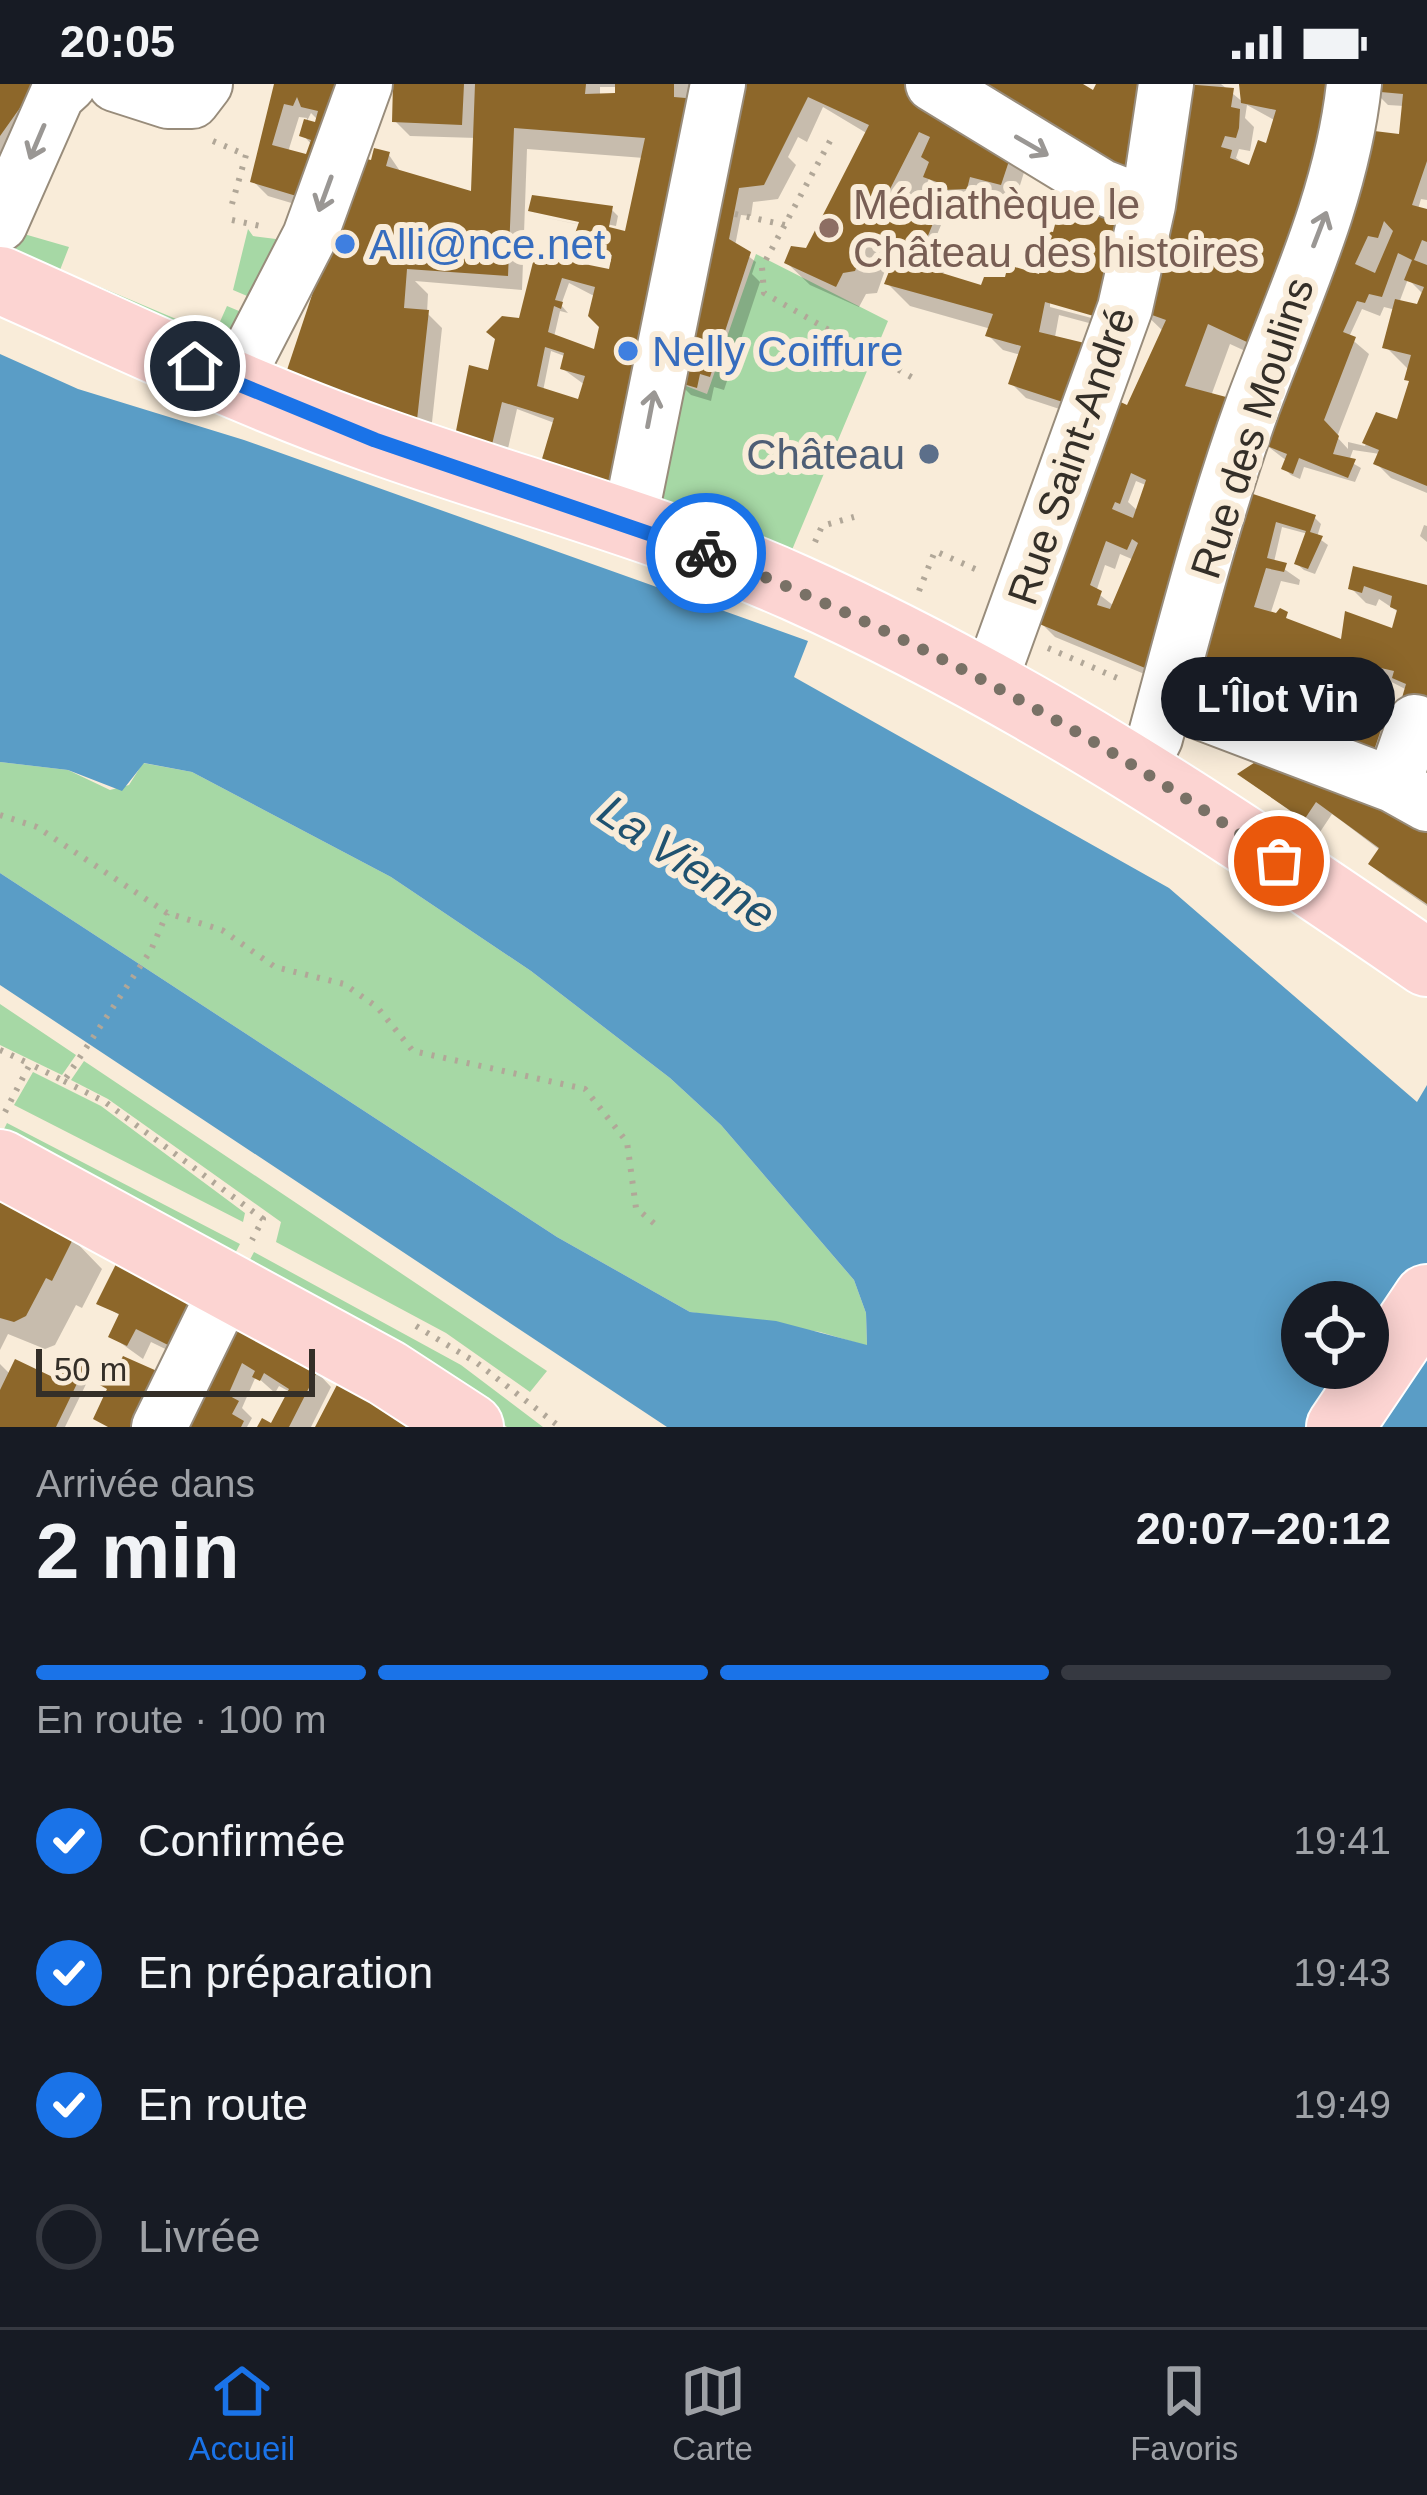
<!DOCTYPE html>
<html lang="fr">
<head>
<meta charset="utf-8">
<style>
  :root { --surface:#171b24; --page:#242831; --text:#f1f3f6; --muted:#9ea1a6; --line:#363941; --accent:#1a73e8 }
  body { margin:0; font-family:Helvetica,sans-serif; background:var(--page); color:var(--text); height:100vh; display:flex; flex-direction:column; font-size:45px; white-space:nowrap }
  * { box-sizing:border-box; margin:0 }
  p { font-size:39px; color:var(--muted) }
  .icon { flex:none; width:66px; height:66px; fill:none; stroke:currentColor; stroke-width:2; stroke-linecap:round; stroke-linejoin:round }
  .map { position:relative; height:1343px; overflow:hidden }
  .sheet { display:flex; flex-direction:column; background:var(--surface); flex:1 }
  .sheet>* { flex:none }
  .buttons { position:absolute; left:1281px; top:1197px; display:grid; gap:24px }
  .buttons a { display:grid; place-items:center; width:108px; height:108px; border-radius:50%; background:var(--surface); box-shadow:0 6px 30px #0003; font-size:60px }
  .scale { position:absolute; left:36px; bottom:30px; width:279px; box-sizing:border-box; padding-left:12px; border:6px solid #342f28; border-top:0; font-size:33px; line-height:42px; white-space:nowrap; color:#342f28; -webkit-text-stroke:9px #f9ecd9; paint-order:stroke }
  .pin { position:absolute; display:grid; place-items:center; width:102px; height:102px; color:#fff; margin:-51px; border:6px solid #fff; border-radius:50%; box-shadow:0 3px 12px #0007 }
  .courier { position:absolute; display:grid; place-items:center; width:120px; height:120px; margin:-60px; border:9px solid #1a73e8; border-radius:50%; background:#fff; color:#222; box-shadow:0 3px 15px #0007 }
  .bubble { position:absolute; height:84px; border-radius:42px; background:var(--surface); box-shadow:0 6px 30px #0003; font-size:39px; font-weight:700; line-height:84px; text-align:center }
  .overview em { font-style:normal; font-weight:700 }
  .overview div { display:flex; flex-direction:column-reverse }
  .overview { display:flex; align-items:center; justify-content:space-between; height:204px; padding:0 36px }
  h1 { font-size:78px; font-weight:700; line-height:90px }
  .bar { display:grid; grid-template-columns:repeat(4,1fr); gap:18px 12px; align-content:center; height:144px; padding:0 36px }
  .bar i { height:15px; border-radius:9px; background:var(--line) }
  .bar .selected { background:var(--accent) }
  .bar p { grid-column:span 4 }
  ol { padding:0 36px; list-style:none }
  li { display:flex; align-items:center; gap:36px; height:132px }
  li p { margin-inline-start:auto }
  li .icon { padding:12px; border-radius:50%; background:var(--accent); color:#fff; stroke-width:4 }
  li:last-child { color:var(--muted) }
  li i { width:66px; height:66px; border:6px solid var(--line); border-radius:50% }
  .status { display:flex; justify-content:space-between; align-items:center; height:84px; padding:0 60px; background:var(--surface); direction:ltr }
  .status svg { height:33px; fill:currentColor }
  .menu { display:flex; justify-content:space-around; align-items:center; height:168px; border-top:3px solid var(--line); background:var(--surface); font-size:33px; color:var(--muted) }
  .menu a { display:grid; justify-items:center; gap:6px }
  .menu .selected { color:var(--accent) }
  .map>svg:first-child { display:block }
  .green { fill:#a6d8a5 }
  .water { fill:#5a9dc6; fill-rule:evenodd }
  .shadow { fill:#0003; fill-rule:evenodd }
  .building { fill:#8d672a; fill-rule:evenodd }
  .lines { fill:none; stroke-linecap:round; stroke-linejoin:round }
  .minor-casing { stroke:#988c7b; stroke-width:58 }
  .major-casing { stroke:#fff; stroke-width:70 }
  .path { stroke:#b1a798; stroke-width:6; stroke-dasharray:3 9; stroke-linecap:butt }
  .minor { stroke:#fff; stroke-width:54 }
  .major { stroke:#fcd4d2; stroke-width:66 }
  .oneway { stroke:#9a9794 }
  .done { stroke:#797166; stroke-width:12; stroke-dasharray:0 21.6 }
  .route { stroke:#1a73e8; stroke-width:15 }
  .education-dot { fill:#8d6e63; stroke:#f9ecd9; stroke-width:4.5 }
  .shop-dot { fill:#3f7fe0; stroke:#f9ecd9; stroke-width:4.5 }
  .service-dot { fill:#5c6f8a; stroke:#f9ecd9; stroke-width:4.5 }
  .labels { text-anchor:middle; dominant-baseline:central; stroke-width:12; stroke-linejoin:round; paint-order:stroke }
  .education-label { font-size:42px; fill:#785e54; stroke:#f9ecd9; text-anchor:start }
  .shop-label { font-size:42px; fill:#366cbe; stroke:#f9ecd9; text-anchor:start }
  .street-label { font-size:42px; fill:#342f28; stroke:#f9ecd9 }
  .service-label { font-size:42px; fill:#4e5e75; stroke:#f9ecd9; text-anchor:end }
  .water-label { font-size:45px; font-style:italic; fill:#1f5270; stroke:#f9ecd9 }
</style>
</head>
<body>
<div class="status"><b>20:05</b><svg viewBox="0 0 49 12"><path d="M0 12V9h3v3zM5 12V6h3v6zM10 12V3h3v9zM15 12V0h3v12zM26 1h20v11H26zM47 4h2v5h-2z"/></svg></div>
<div class="map">
<svg width="1427" height="1343" viewBox="0 0 1427 1343">
  <rect width="100%" height="100%" fill="#f9ecd9"/>
  <path class="green" d="M 248,145 L 253,152 L 292,157 L 259,217 L 233,206 Z
    M 24,150 L 69,163 L 60,186 L 214,251 L 227,222 L 251,232 L 224,263 L 13,169 Z
    M 756,170 L 888,237 L 789,473 L 661,425 L 650,406 L 673,297 L 707,310 Z
    M 0,678 L 68,686 L 110,706 L 129,701 L 143,679 L 192,688 L 391,793 L 531,887 L 670,994 L 721,1041 L 854,1196 L 866,1229 L 867,1262 L 820,1248 L 690,1228 L 557,1153 L 0,789 Z
    M 0,920 L 76,971 L 62,991 L 0,961 Z
    M 84,977 L 547,1287 L 530,1308 L 446,1249 L 276,1158 L 281,1138 L 108,1015 L 71,996 Z
    M 33,988 L 101,1022 L 245,1129 L 243,1138 L 14,1021 Z
    M 7,1039 L 240,1160 L 230,1179 L 0,1053 Z
    M 254,1168 L 461,1281 L 543,1343 L 507,1343 L 452,1301 L 244,1187 Z"/>
  <path class="water" d="M 0,270 L 78,305 L 244,356 L 808,557 L 794,593 L 1169,804 L 1417,1018 L 1427,1001 L 1427,1343 L 667,1343 L 0,901 L 0,789 L 557,1153 L 690,1228 L 776,1237 L 867,1261 L 866,1229 L 854,1196 L 721,1041 L 670,994 L 531,887 L 391,793 L 192,688 L 144,679 L 122,707 L 68,686 L 0,678 ZM 1302,1218 L 1368,1218 L 1368,1284 L 1302,1284 Z"/>
  <path class="shadow" d="M 0,0 L 60,0 L 0,81 Z
    M 277,0 L 371,0 L 328,130 L 268,112 L 253,97 ZM 311,29 L 319,37 L 317,42 L 306,39 ZM 299,33 L 307,34 L 303,51 L 312,61 L 308,74 L 288,68 Z
    M 396,0 L 716,0 L 713,14 L 687,11 L 640,371 L 517,325 L 504,382 L 472,371 L 491,289 L 522,241 L 537,174 L 620,192 L 613,178 L 591,172 L 576,158 L 581,141 L 537,132 L 627,150 L 644,74 L 527,65 L 522,206 L 415,197 L 428,210 L 427,229 L 442,244 L 430,357 L 417,353 L 373,80 L 389,71 L 402,90 L 474,111 L 477,54 L 410,52 L 395,37 ZM 600,3 L 618,3 L 624,14 L 600,13 ZM 569,199 L 596,213 L 602,243 L 596,269 L 554,253 L 560,227 L 568,229 L 561,221 ZM 551,267 L 567,273 L 563,285 L 585,301 L 580,318 L 543,307 Z
    M 737,0 L 902,0 L 1011,67 L 1026,82 L 1016,114 L 984,106 L 981,118 L 970,115 L 969,120 L 929,95 L 914,124 L 941,141 L 931,165 L 947,181 L 942,192 L 983,205 L 986,196 L 1007,196 L 1010,185 L 1043,194 L 1068,103 L 1121,134 L 1142,164 L 1119,247 L 1059,231 L 1055,253 L 1102,272 L 1097,293 L 1105,301 L 1096,337 L 1026,314 L 1011,299 L 1021,271 L 1003,266 L 988,251 L 991,245 L 910,222 L 888,200 L 896,179 L 889,175 L 877,209 L 866,210 L 859,223 L 810,201 L 787,179 L 793,165 L 808,167 L 868,50 L 823,23 L 807,58 L 798,53 L 788,73 L 796,81 L 778,115 L 753,118 L 751,132 L 741,131 L 735,162 L 756,178 L 752,190 L 760,198 L 724,306 L 714,303 L 711,317 L 691,311 L 676,296 L 725,58 L 730,58 L 726,54 L 734,18 L 739,18 ZM 1050,217 L 1120,236 L 1118,241 L 1050,223 Z
    M 1186,0 L 1221,0 L 1244,19 L 1241,0 L 1349,48 L 1401,53 L 1404,22 L 1388,21 L 1373,6 L 1427,0 L 1427,116 L 1421,115 L 1418,125 L 1427,127 L 1427,409 L 1391,394 L 1377,380 L 1380,370 L 1353,366 L 1349,377 L 1361,384 L 1355,398 L 1304,383 L 1300,395 L 1291,391 L 1285,385 L 1287,377 L 1262,358 L 1289,287 L 1230,260 L 1211,312 L 1171,601 L 1055,553 L 1039,537 L 1164,248 L 1141,226 ZM 1247,21 L 1276,37 L 1268,63 L 1251,85 L 1236,74 L 1239,65 L 1250,67 L 1254,43 L 1245,34 ZM 1408,195 L 1424,211 L 1419,223 L 1399,219 ZM 1384,223 L 1396,226 L 1386,263 L 1410,287 L 1412,299 L 1399,339 L 1371,347 L 1365,362 L 1348,358 L 1348,365 L 1337,353 L 1369,270 L 1349,253 L 1362,225 L 1380,232 ZM 1136,397 L 1148,402 L 1139,428 L 1128,418 ZM 1120,470 L 1134,476 L 1114,522 L 1096,508 L 1105,481 L 1115,485 Z
    M 534,114 L 611,125 L 618,132 L 616,142 L 535,126 L 535,130 Z
    M 1246,411 L 1314,433 L 1321,440 L 1317,453 L 1328,461 L 1315,490 L 1304,486 L 1297,480 L 1308,450 L 1282,443 L 1274,478 L 1300,496 L 1299,501 L 1281,497 L 1270,531 L 1343,559 L 1394,548 L 1400,529 L 1379,515 L 1376,522 L 1366,519 L 1351,504 L 1356,486 L 1427,505 L 1407,606 L 1386,595 L 1382,610 L 1406,628 L 1404,634 L 1374,622 L 1368,634 L 1397,654 L 1386,688 L 1204,614 Z
    M 1424,441 L 1427,442 L 1427,458 L 1420,452 Z
    M 1247,696 L 1427,739 L 1427,822 L 1387,794 L 1372,780 L 1381,767 L 1343,738 L 1332,730 L 1320,748 Z
    M 0,1116 L 73,1155 L 102,1185 L 82,1224 L 76,1221 L 55,1261 L 45,1265 L 8,1250 L 0,1266 Z
    M 119,1180 L 194,1279 L 151,1258 L 143,1275 L 111,1252 L 121,1232 L 100,1219 Z
    M 230,1245 L 317,1288 L 331,1303 L 311,1343 L 272,1343 L 290,1308 L 279,1302 L 275,1309 L 256,1292 L 242,1324 L 252,1334 L 247,1343 L 182,1343 Z
    M 0,1280 L 11,1291 L 60,1300 L 85,1284 L 91,1290 L 65,1343 L 0,1343 Z"/>
  <path class="building" d="M 0,0 L 37,0 L 0,52 Z
    M 274,0 L 352,0 L 313,117 L 250,98 ZM 297,13 L 301,23 L 318,27 L 315,38 L 304,35 L 299,52 L 311,56 L 306,70 L 272,61 L 284,20 L 293,22 Z
    M 393,0 L 464,0 L 462,41 L 392,38 Z
    M 475,0 L 586,0 L 585,10 L 615,9 L 615,0 L 674,0 L 674,13 L 697,15 L 619,394 L 599,405 L 539,385 L 554,334 L 502,318 L 490,369 L 454,357 L 469,281 L 488,286 L 495,255 L 486,248 L 502,232 L 519,234 L 535,170 L 609,185 L 612,171 L 572,158 L 579,138 L 528,127 L 532,111 L 613,122 L 609,143 L 625,147 L 645,54 L 514,44 L 508,192 L 407,185 L 404,224 L 429,226 L 416,345 L 282,301 L 358,73 L 371,76 L 374,64 L 390,68 L 386,82 L 471,107 ZM 562,194 L 595,203 L 588,232 L 599,243 L 594,265 L 548,248 L 554,222 L 561,225 L 563,218 L 555,216 ZM 545,263 L 564,269 L 560,285 L 585,292 L 578,315 L 537,302 Z
    M 734,0 L 908,0 L 1013,65 L 1001,101 L 970,93 L 967,105 L 943,106 L 945,101 L 923,93 L 929,78 L 921,73 L 930,53 L 919,48 L 888,109 L 936,132 L 916,181 L 981,201 L 984,193 L 1005,193 L 1008,181 L 1039,190 L 1052,152 L 1047,147 L 1053,148 L 1068,92 L 1123,132 L 1104,235 L 1045,218 L 1039,248 L 1097,262 L 1081,324 L 1008,300 L 1021,262 L 985,252 L 993,230 L 884,200 L 896,170 L 867,155 L 855,187 L 843,189 L 836,203 L 784,179 L 791,162 L 806,164 L 869,41 L 808,13 L 764,101 L 739,104 L 729,155 L 751,168 L 710,293 L 700,290 L 697,304 L 673,297 Z
    M 945,0 L 1083,0 L 1093,6 L 1096,0 L 1155,0 L 1134,99 Z
    M 1184,0 L 1234,4 L 1231,23 L 1240,25 L 1239,44 L 1236,54 L 1225,52 L 1221,63 L 1232,66 L 1230,74 L 1249,81 L 1258,56 L 1266,59 L 1276,26 L 1241,19 L 1239,0 L 1339,0 L 1262,265 L 1208,240 L 1185,302 L 1241,317 L 1157,589 L 1037,539 L 1112,314 L 1127,321 L 1166,236 L 1138,226 ZM 1131,389 L 1146,396 L 1133,434 L 1112,425 L 1115,418 L 1120,420 ZM 1132,455 L 1138,459 L 1110,525 L 1097,521 L 1102,507 L 1090,501 L 1106,457 L 1127,466 Z
    M 1371,0 L 1427,0 L 1427,77 L 1412,121 L 1427,125 L 1427,158 L 1422,156 L 1414,176 L 1427,181 L 1427,402 L 1373,380 L 1379,366 L 1362,359 L 1376,328 L 1397,335 L 1409,297 L 1404,296 L 1411,271 L 1382,264 L 1395,215 L 1417,220 L 1424,203 L 1404,196 L 1412,176 L 1398,169 L 1382,213 L 1369,210 L 1365,219 L 1357,217 L 1343,248 L 1356,253 L 1324,336 L 1339,352 L 1333,370 L 1356,375 L 1348,394 L 1299,374 L 1293,390 L 1281,385 L 1287,370 L 1259,359 L 1366,46 L 1399,50 L 1403,10 L 1370,7 ZM 1384,137 L 1393,147 L 1375,189 L 1355,180 L 1368,152 L 1378,154 Z
    M 1244,407 L 1316,431 L 1310,448 L 1323,452 L 1308,485 L 1294,480 L 1306,447 L 1276,438 L 1267,474 L 1287,479 L 1284,488 L 1266,484 L 1254,523 L 1276,529 L 1280,524 L 1288,528 L 1286,534 L 1341,555 L 1345,527 L 1392,544 L 1397,526 L 1390,523 L 1392,512 L 1364,502 L 1362,509 L 1348,505 L 1353,482 L 1427,501 L 1427,628 L 1401,617 L 1406,600 L 1392,594 L 1394,587 L 1372,582 L 1367,600 L 1392,611 L 1389,621 L 1359,609 L 1352,625 L 1384,637 L 1371,675 L 1186,600 Z
    M 1263,673 L 1427,736 L 1427,820 L 1368,780 L 1379,764 L 1316,718 L 1304,736 L 1237,690 Z
    M 0,1113 L 74,1153 L 52,1197 L 46,1194 L 26,1232 L 14,1238 L 0,1234 Z
    M 118,1176 L 196,1218 L 178,1266 L 136,1245 L 127,1262 L 108,1253 L 119,1230 L 96,1220 Z
    M 235,1240 L 318,1286 L 289,1343 L 257,1343 L 262,1334 L 271,1339 L 289,1305 L 264,1289 L 260,1297 L 252,1293 L 255,1287 L 242,1279 L 228,1311 L 239,1317 L 232,1330 L 244,1337 L 241,1343 L 179,1343 Z
    M 123,1272 L 166,1291 L 141,1343 L 108,1343 L 93,1335 L 107,1305 L 98,1300 L 103,1290 L 112,1294 Z
    M 70,1273 L 86,1281 L 56,1343 L 0,1343 L 0,1306 L 15,1275 L 59,1296 Z
    M 339,1297 L 423,1343 L 315,1343 Z"/>
  <g class="lines">
    <defs>
      <path id="minor" d="M 115,0 L 168,17 L 192,17 L 205,0
        M 933,0 L 1102,103 L 1148,121
        M 0,140 L 57,11 L 69,0
        M 234,299 L 310,152 L 365,0
        M 629,440 L 718,0
        M 989,600 L 1125,224 L 1148,121 L 1166,0
        M 1166,615 L 1393,701 L 1427,720
        M 1140,684 L 1155,654 C 1185,544 1214,429 1253,321 C 1292,216 1342,113 1354,0
        M 1393,701 L 1415,638
        M 159,1343 L 228,1202"/>
      <path id="major" d="M 0,196 C 124,251 248,311 376,356 C 516,406 660,443 796,504 C 1025,607 1221,737 1427,879
        M 0,1079 L 387,1289 L 470,1343
        M 1340,1343 L 1427,1214"/>
    </defs>
    <use href="#minor" class="minor-casing"/>
    <use href="#major" class="major-casing"/>
    <path class="path" d="M 213,57 L 246,71 L 232,120
      M 830,57 L 762,183 L 764,209 L 913,294
      M 735,130 L 785,141
      M 232,136 L 265,143
      M 815,458 L 822,442 L 854,433
      M 919,507 L 935,467 L 982,488
      M 1048,564 L 1124,597
      M 0,731 L 37,743 L 167,829 L 222,846 L 275,883 L 344,900 L 377,923 L 413,967 L 585,1005 L 627,1058 L 636,1124 L 656,1141
      M 0,966 L 30,980
      M 64,997 L 105,1018 L 263,1135 L 252,1156
      M 5,1028 L 30,980 L 64,997 L 151,866 L 167,829
      M 416,1242 L 477,1279 L 560,1343"/>
    <use href="#minor" class="minor"/>
    <use href="#major" class="major"/>
  </g>
  <defs><path id="oneway-shaft" d="M-6 0H5M1.5-3L5.5 0L1.5 3" fill="none" stroke-width="1.6" stroke-linecap="round" stroke-linejoin="round" transform="scale(3)"/></defs>
  <g class="oneway">
    <use href="#oneway-shaft" transform="translate(37 58) rotate(113)"/>
    <use href="#oneway-shaft" transform="translate(1032 62) rotate(30)"/>
    <use href="#oneway-shaft" transform="translate(325 110) rotate(110)"/>
    <use href="#oneway-shaft" transform="translate(1320 145) rotate(-69)"/>
    <use href="#oneway-shaft" transform="translate(651 325) rotate(-79)"/>
  </g>
  <g class="lines">
    <path class="done" d="M 706,469 C 908,549 1101,652 1279,777"/>
    <path class="route" d="M 195,282 L 375,356 L 706,469"/>
  </g>
  <circle class="education-dot" cx="829" cy="144" r="12"/>
  <g class="shop-dot">
    <circle cx="345" cy="160" r="12"/>
    <circle cx="628" cy="267" r="12"/>
  </g>
  <circle class="service-dot" cx="929" cy="370" r="12"/>
  <g class="labels">
    <g class="education-label">
      <text x="853" y="120">Médiathèque le<tspan x="853" dy="48">Château des histoires</tspan></text>
    </g>
    <g class="shop-label">
      <text x="369" y="160">Alli@nce.net</text>
      <text x="652" y="267">Nelly Coiffure</text>
    </g>
    <g class="street-label">
      <text transform="translate(1252 344) rotate(-72)">Rue des Moulins</text>
      <text transform="translate(1071 372) rotate(-71)">Rue Saint-André</text>
    </g>
    <g class="service-label">
      <text x="905" y="370">Château</text>
    </g>
    <g class="water-label">
      <text transform="translate(687 778) rotate(34)">La Vienne</text>
    </g>
  </g>
</svg>
<div class="buttons">
<a><svg class="icon" aria-label="locate" viewBox="0 0 24 24"><circle cx="12" cy="12" r="6"/><path d="M12 2v4M12 18v4M2 12h4M18 12h4"/></svg></a>
</div>
<div class="scale">50 m</div>
<div class="pin" style="left:1279px;top:777px;background:#ea580c"><svg class="icon" aria-label="bag" viewBox="0 0 24 24"><path d="M5 8h14l-1 12H6zM9 8a3 3 0 0 1 6 0"/></svg></div>
<div class="pin" style="left:195px;top:282px;background:#1f2937"><svg class="icon" aria-label="home" viewBox="0 0 24 24"><path d="M3 11l9-7 9 7M6 9v11h12V9"/></svg></div>
<div class="courier" style="left:706px;top:469px"><svg class="icon" aria-label="bike" viewBox="0 0 24 24"><circle cx="6" cy="16" r="4"/><circle cx="18" cy="16" r="4"/><path d="M6 16l4-8h5l3 8M10 8l3 8H6M13 5h3"/></svg></div>
<div class="bubble" style="left:1161px;top:573px;width:234px">L'Îlot Vin</div>
</div>
<section class="sheet">
<div class="overview"><div><h1>2 min</h1><p>Arrivée dans</p></div><em>20:07–20:12</em></div>
<div class="bar"><i class="selected"></i><i class="selected"></i><i class="selected"></i><i></i><p>En route · 100 m</p></div>
<ol>
<li><svg class="icon" aria-label="check" viewBox="0 0 24 24"><path d="M5 12l5 5 9-10"/></svg>Confirmée<p>19:41</p></li>
<li><svg class="icon" aria-label="check" viewBox="0 0 24 24"><path d="M5 12l5 5 9-10"/></svg>En préparation<p>19:43</p></li>
<li><svg class="icon" aria-label="check" viewBox="0 0 24 24"><path d="M5 12l5 5 9-10"/></svg>En route<p>19:49</p></li>
<li><i></i>Livrée</li>
</ol>
</section>
<nav class="menu">
<a class="selected"><svg class="icon" aria-label="home" viewBox="0 0 24 24"><path d="M3 11l9-7 9 7M6 9v11h12V9"/></svg>Accueil</a>
<a><svg class="icon" aria-label="map" viewBox="0 0 24 24"><path d="M3 6l6-2 6 2 6-2v14l-6 2-6-2-6 2zM9 4v14M15 6v14"/></svg>Carte</a>
<a><svg class="icon" aria-label="saved" viewBox="0 0 24 24"><path d="M7 4h10v16l-5-4-5 4z"/></svg>Favoris</a>
</nav>
</body>
</html>
